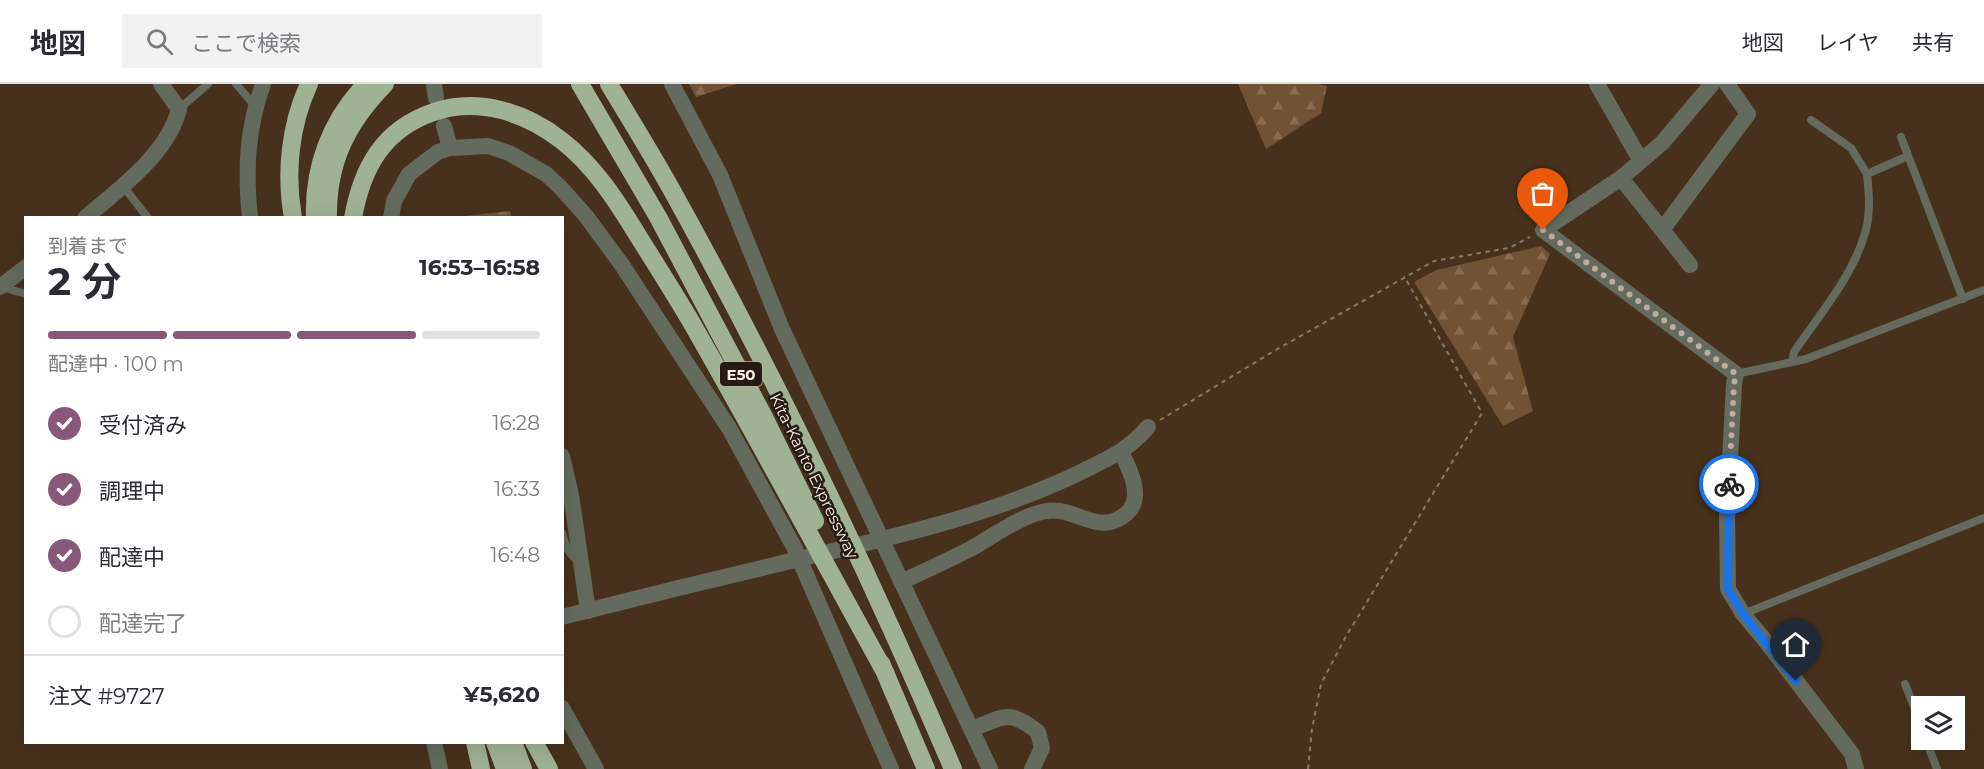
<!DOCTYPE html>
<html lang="ja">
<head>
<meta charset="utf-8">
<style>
  :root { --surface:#fff; --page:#f2f2f3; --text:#2b2b33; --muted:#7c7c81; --line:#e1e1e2; --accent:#875877 }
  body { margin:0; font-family:Montserrat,"Noto Sans JP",sans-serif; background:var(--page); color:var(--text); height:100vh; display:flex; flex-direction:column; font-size:22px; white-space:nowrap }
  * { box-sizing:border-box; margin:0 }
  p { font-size:20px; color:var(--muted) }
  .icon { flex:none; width:33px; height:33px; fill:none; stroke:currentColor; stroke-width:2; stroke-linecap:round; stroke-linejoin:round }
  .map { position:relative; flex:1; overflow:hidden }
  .details { position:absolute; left:24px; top:132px; width:540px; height:528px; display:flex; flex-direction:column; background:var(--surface); border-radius:0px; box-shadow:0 6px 24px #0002 }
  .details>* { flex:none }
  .tools { position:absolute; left:1911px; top:612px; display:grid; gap:12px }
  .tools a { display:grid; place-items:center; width:54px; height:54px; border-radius:0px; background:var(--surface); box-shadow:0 6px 24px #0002; font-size:30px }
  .pin { position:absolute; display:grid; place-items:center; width:51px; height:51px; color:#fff; margin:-62px -26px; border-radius:50% 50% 50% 0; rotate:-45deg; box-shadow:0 0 6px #0007 }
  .pin .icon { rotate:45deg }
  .courier { position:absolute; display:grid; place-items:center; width:60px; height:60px; margin:-30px; border:4px solid #1a73e8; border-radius:50%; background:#fff; color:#222; box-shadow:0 2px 8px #0007 }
  .overview em { font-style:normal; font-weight:700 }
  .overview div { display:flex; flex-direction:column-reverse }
  .overview { display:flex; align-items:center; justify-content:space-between; height:102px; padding:0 24px }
  h1 { font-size:39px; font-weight:700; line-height:45px }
  .bar { display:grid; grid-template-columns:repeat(4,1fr); gap:9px 6px; align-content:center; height:72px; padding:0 24px }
  .bar i { height:8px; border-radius:4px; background:var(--line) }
  .bar .on { background:var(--accent) }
  .bar p { grid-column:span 4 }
  .line { display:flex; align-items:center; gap:15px; padding:0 24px; border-top:2px solid var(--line) }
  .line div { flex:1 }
  ol { padding:0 24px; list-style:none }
  li { display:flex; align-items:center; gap:18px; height:66px }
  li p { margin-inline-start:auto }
  li .icon { padding:6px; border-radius:50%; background:var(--accent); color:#fff; stroke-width:4 }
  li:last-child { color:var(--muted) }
  li i { width:33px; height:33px; border:3px solid var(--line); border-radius:50% }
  header { display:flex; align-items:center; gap:36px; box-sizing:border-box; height:84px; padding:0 30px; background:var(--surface); border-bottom:2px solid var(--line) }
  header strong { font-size:28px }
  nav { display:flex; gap:33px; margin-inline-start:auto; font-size:21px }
  .search { width:420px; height:54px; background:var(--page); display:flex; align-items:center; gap:15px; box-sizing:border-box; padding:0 21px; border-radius:0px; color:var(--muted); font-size:22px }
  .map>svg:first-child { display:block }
  .forest { fill:url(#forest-firs) }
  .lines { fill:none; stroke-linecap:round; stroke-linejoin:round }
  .path { stroke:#8a7765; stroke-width:2; stroke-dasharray:4.5 4.5; stroke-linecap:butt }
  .lane { stroke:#646b5e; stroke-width:8 }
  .street { stroke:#646b5e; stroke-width:16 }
  .highway { stroke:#a0b294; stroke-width:18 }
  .done { stroke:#bead9d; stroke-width:6; stroke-dasharray:0 10.8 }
  .route { stroke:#1a73e8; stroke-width:8 }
  .labels { text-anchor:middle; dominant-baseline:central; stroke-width:5; stroke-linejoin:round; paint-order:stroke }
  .shield { fill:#261b12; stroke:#bdb0a4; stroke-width:1.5 }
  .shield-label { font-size:15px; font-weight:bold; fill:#fef0e3 }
  .street-label { font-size:16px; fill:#fef0e3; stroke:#261b12 }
</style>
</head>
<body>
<header>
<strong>地図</strong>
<div class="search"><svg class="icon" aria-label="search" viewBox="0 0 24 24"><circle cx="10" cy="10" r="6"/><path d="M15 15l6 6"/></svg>ここで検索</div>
<nav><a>地図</a><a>レイヤ</a><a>共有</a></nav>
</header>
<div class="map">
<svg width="1984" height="685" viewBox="0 0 1984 685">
  <defs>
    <pattern id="forest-firs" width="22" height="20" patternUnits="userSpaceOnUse" patternTransform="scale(1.5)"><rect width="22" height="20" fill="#725235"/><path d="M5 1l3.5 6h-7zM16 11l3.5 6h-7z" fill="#876b52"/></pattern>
  </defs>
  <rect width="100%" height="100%" fill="#47311c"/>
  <path class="forest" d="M 689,0 L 737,0 L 696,13 Z
    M 1238,0 L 1318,0 L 1327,2 L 1321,29 L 1266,65 Z
    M 510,127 L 512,133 L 455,133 Z
    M 1541,162 L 1550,170 L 1513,253 L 1533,327 L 1503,342 L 1414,198 L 1437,186 Z"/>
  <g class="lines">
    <path class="path" d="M 1160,336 L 1274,267 L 1434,177 L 1509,164 L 1530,153
      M 1308,685 L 1312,645 L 1321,600 L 1345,554 L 1482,329 L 1404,192"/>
    <path class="lane" d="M 236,0 L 255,22
      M 179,25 L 208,0
      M 1811,36 L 1851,64 L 1867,90
      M 1901,53 L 1963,215
      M 123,102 L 148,134
      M 2,203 L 26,210
      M 1792,278 L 1794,268 C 1819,231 1853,192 1865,149 C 1871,130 1869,109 1867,90 L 1908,72
      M 1736,290 L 1806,275 L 1984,206
      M 562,449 C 565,459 568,471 578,476
      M 1743,530 L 1984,434
      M 1905,600 L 1922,643
      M 1926,656 L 1937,685"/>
    <path class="street" d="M 434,0 L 436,14
      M 672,0 L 720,91 L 782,245 L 990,685
      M 1597,0 L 1641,77
      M 1712,0 L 1662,59 L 1641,77 L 1621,94 L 1543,146 L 1736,290 L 1734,300 L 1727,433 L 1728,505 L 1743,530 L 1768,560 L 1852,670 L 1856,685
      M 444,42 L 450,64
      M 1621,94 L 1690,181
      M 85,134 C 119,105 168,70 179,25 L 161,0
      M 250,134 C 245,86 247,45 263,0
      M 391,134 L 394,117 L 409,90 L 438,68 L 450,64 L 488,62 L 509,69 L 546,90 L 560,103 L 586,132 L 622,181 L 729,344 L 794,463 L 891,685
      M 1662,146 L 1748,30 L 1727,0
      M 0,203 L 26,183
      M 562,372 L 571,411 L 588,527
      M 901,498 C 925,487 949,476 972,464 C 995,451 1020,432 1046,427 C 1077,422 1100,455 1128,428 C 1144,412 1129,384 1121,368
      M 562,533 C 633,515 703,498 774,481 C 878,456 984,435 1081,388 C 1109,374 1127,367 1148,343
      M 562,624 L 596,685
      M 973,645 C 1004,632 1009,625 1038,648 L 1042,664 L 1032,685
      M 434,658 L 440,685"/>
    <path class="highway" d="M 580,0 L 658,133 L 764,333 L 815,437
      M 609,0 C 633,40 658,80 680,121 C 781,304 871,493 953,685
      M 293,134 C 285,89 290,41 309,0
      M 315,134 C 313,83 331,36 366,0
      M 328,134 C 327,78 347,39 385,0
      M 353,134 C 362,84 383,45 434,28 C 478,13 525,28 561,56 C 595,82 618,119 640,155 C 657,182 674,209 690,236 C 757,353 821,472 886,590
      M 881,579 L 926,685
      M 475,658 L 481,685
      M 495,658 L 505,685
      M 513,658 L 523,685
      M 534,658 L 549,685"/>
  </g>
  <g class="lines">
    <path class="done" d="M 1543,146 L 1736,290 L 1734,300 L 1729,400"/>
    <path class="route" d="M 1729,400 L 1728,505 L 1743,530 L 1796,597"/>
  </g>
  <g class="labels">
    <rect class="shield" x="720" y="278" width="42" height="24" rx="4.5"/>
    <g class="shield-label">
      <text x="741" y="290">E50</text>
    </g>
    <g class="street-label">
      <text transform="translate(814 392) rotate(64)">Kita-Kanto Expressway</text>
    </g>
  </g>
</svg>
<div class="tools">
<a><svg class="icon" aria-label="layers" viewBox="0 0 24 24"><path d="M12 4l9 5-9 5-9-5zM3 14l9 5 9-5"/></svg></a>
</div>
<div class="pin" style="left:1543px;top:146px;background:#ea580c"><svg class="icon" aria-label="bag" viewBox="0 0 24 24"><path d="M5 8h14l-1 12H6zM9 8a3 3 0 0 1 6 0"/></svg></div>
<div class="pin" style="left:1796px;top:597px;background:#1f2937"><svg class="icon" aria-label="home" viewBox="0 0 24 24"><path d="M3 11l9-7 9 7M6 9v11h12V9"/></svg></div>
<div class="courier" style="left:1729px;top:400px"><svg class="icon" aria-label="bike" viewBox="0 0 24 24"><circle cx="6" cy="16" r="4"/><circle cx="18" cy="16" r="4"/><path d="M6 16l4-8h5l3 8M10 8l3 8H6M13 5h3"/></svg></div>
<section class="details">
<div class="overview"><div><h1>2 分</h1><p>到着まで</p></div><em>16:53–16:58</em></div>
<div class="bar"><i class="on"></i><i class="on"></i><i class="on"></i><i></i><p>配達中 · 100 m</p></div>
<ol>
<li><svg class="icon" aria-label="check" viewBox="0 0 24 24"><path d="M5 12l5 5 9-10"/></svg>受付済み<p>16:28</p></li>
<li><svg class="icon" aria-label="check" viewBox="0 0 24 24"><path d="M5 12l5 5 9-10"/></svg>調理中<p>16:33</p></li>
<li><svg class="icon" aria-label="check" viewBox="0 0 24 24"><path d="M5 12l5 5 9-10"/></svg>配達中<p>16:48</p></li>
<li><i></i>配達完了</li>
</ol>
<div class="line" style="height:78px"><div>注文 #9727</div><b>¥5,620</b></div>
</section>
</div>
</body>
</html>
